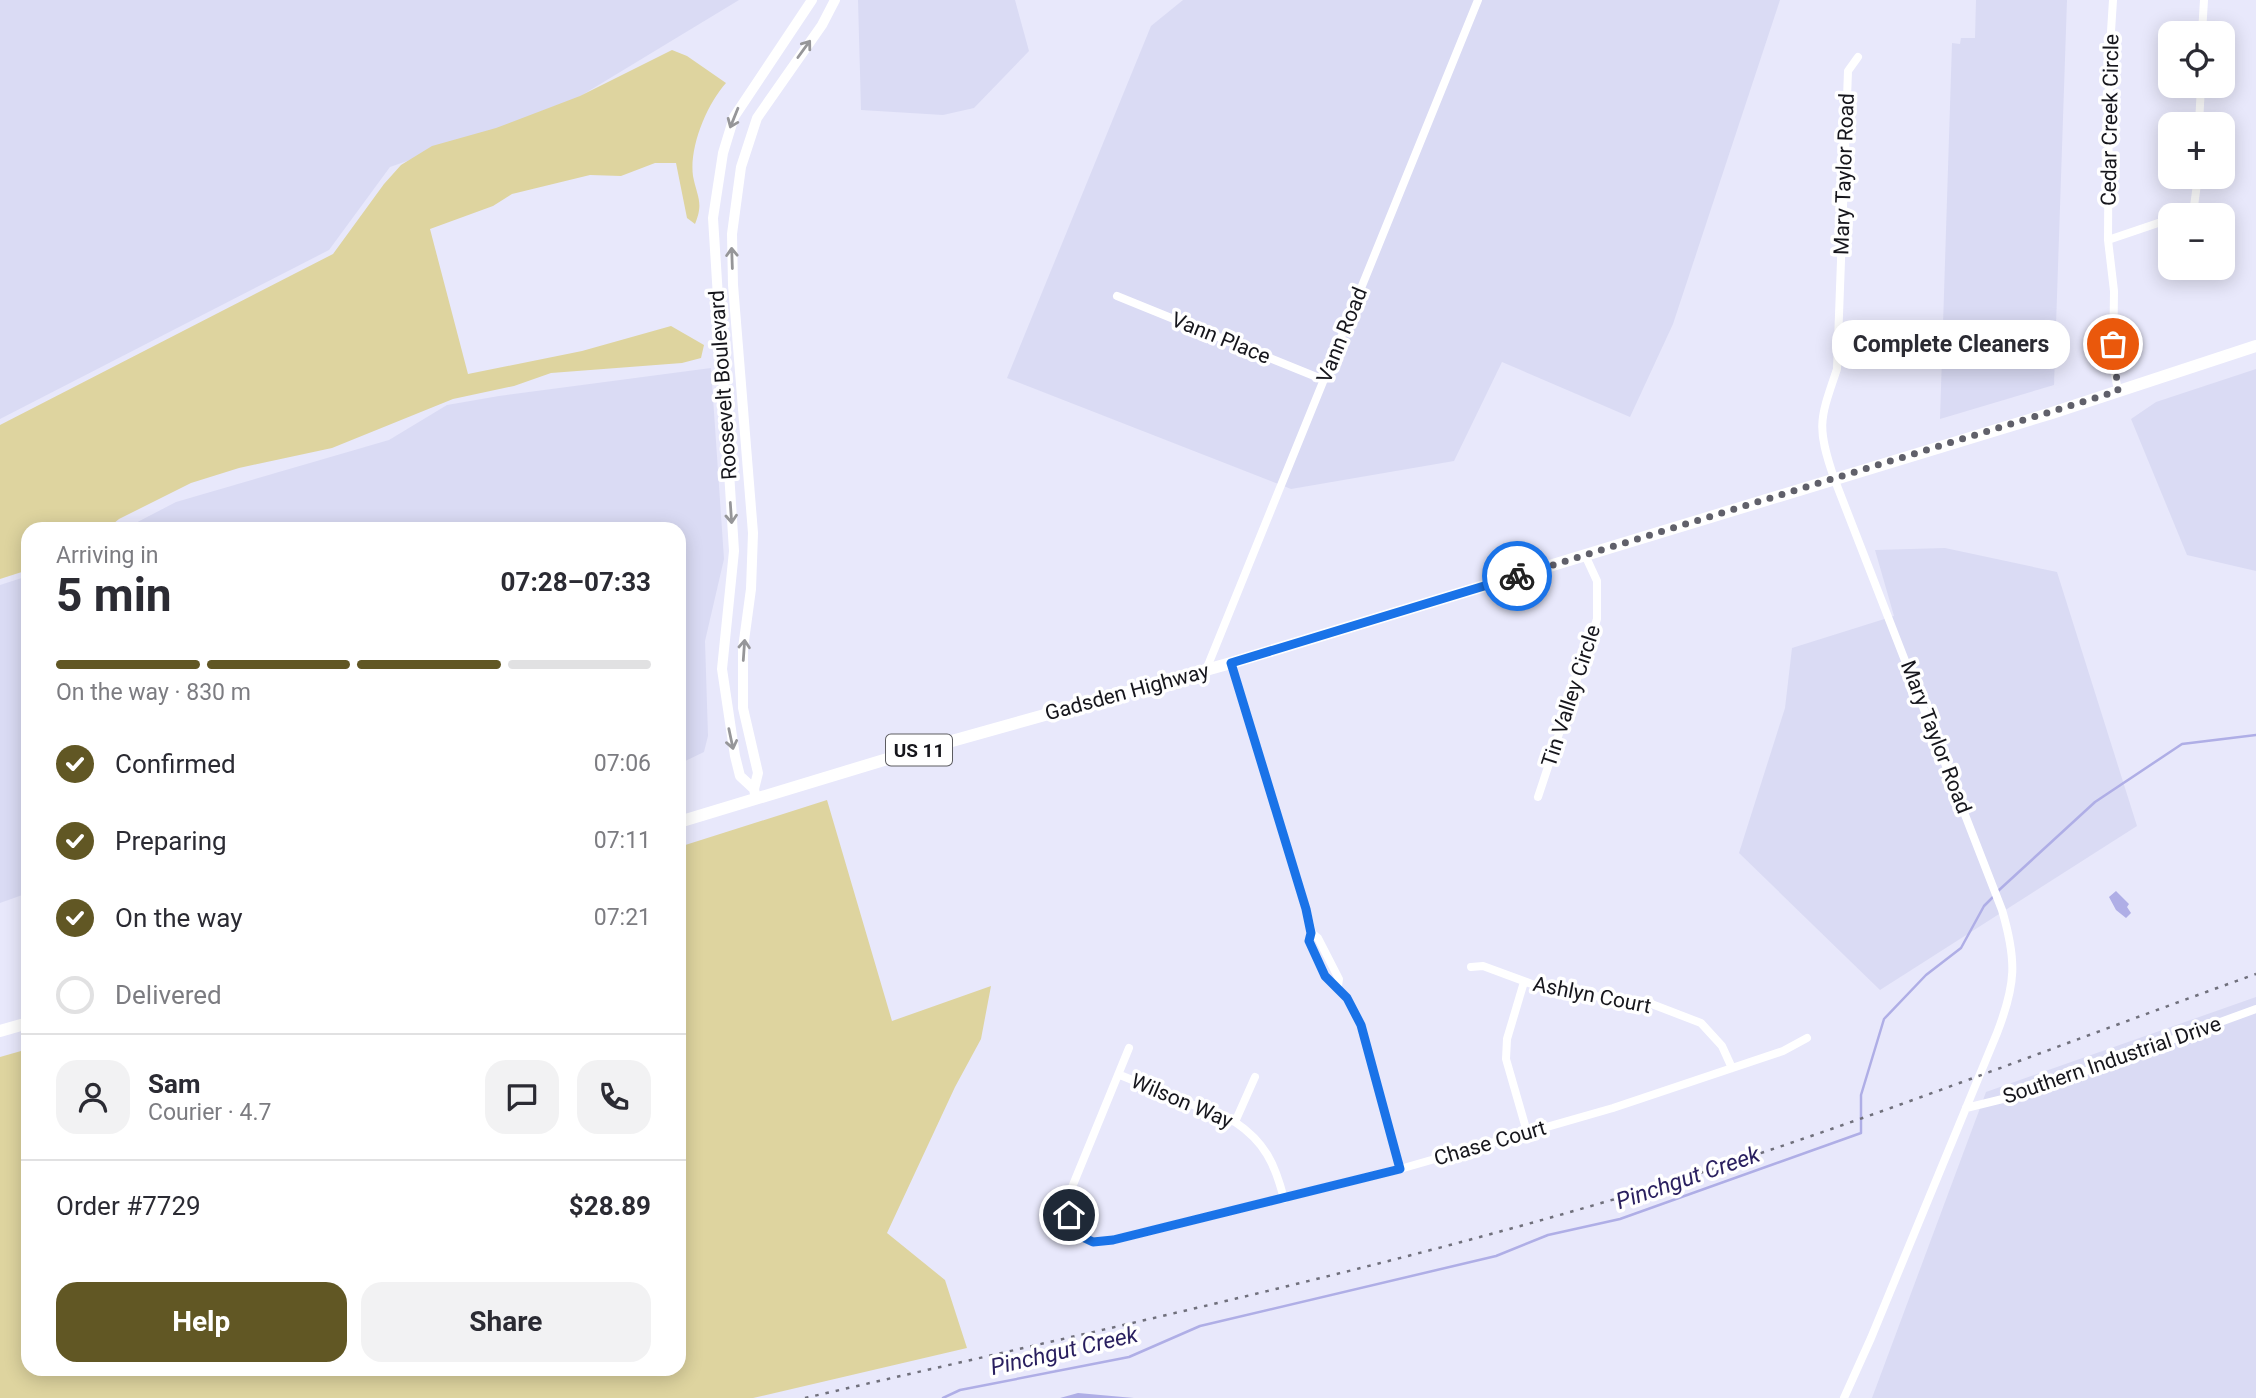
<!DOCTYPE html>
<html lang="en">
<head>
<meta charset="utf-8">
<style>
  :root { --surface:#fff; --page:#f2f2f3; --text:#2b2b33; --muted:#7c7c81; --line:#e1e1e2; --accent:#615724 }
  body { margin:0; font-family:Roboto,sans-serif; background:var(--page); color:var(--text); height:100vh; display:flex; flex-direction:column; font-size:26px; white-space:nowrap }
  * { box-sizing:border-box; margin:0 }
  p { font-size:23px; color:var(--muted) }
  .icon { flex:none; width:38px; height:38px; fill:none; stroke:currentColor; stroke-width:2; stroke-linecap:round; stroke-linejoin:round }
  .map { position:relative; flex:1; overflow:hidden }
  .sheet { position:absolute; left:21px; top:522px; width:665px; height:854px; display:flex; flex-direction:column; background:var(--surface); border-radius:21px; box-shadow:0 4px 18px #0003 }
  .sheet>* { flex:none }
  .fabs { position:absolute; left:2158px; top:21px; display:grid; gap:14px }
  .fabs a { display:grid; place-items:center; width:77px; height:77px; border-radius:14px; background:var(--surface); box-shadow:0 4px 18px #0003; font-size:35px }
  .pin { position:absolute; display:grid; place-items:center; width:60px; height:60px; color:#fff; margin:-30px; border:4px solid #fff; border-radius:50%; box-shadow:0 2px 7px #0007 }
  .courier { position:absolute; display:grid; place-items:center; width:70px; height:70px; margin:-35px; border:5px solid #1a73e8; border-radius:50%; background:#fff; color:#222; box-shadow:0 2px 9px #0007 }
  .bubble { position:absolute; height:49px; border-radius:21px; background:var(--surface); box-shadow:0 4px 18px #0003; font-size:23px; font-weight:700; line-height:49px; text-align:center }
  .overview em { font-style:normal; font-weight:700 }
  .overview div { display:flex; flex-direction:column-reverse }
  .overview { display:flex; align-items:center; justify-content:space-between; height:119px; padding:0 35px }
  h1 { font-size:46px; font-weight:700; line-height:52px }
  .bar { display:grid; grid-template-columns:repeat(4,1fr); gap:10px 7px; align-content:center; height:84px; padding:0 35px }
  .bar i { height:9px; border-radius:5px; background:var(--line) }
  .bar .selected { background:var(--accent) }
  .bar p { grid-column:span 4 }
  .line { display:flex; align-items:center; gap:18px; padding:0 35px; border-top:2px solid var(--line) }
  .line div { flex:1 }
  .round { display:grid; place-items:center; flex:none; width:74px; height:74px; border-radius:21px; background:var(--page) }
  ol { padding:0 35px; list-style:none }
  li { display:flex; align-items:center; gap:21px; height:77px }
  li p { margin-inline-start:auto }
  li .icon { padding:7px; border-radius:50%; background:var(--accent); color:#fff; stroke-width:4 }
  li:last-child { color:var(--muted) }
  li i { width:38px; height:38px; border:4px solid var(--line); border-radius:50% }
  .primary-button { display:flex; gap:14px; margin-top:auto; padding:14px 35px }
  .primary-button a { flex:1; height:80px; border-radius:21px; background:var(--accent); color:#fff; font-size:28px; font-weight:700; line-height:80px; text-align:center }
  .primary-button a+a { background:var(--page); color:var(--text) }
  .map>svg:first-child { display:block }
  .built { fill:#dadbf4 }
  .green { fill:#ded49f }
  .water { fill:#afaee6 }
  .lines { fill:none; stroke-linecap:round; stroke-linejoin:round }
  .stream { stroke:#afaee6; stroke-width:2.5 }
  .minor { stroke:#fff; stroke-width:8 }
  .tertiary { stroke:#fff; stroke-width:10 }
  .primary { stroke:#fff; stroke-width:12 }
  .rail { stroke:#70707c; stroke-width:2.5; stroke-dasharray:3.5 7; stroke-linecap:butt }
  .oneway { stroke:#969699 }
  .done { stroke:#60606a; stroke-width:7; stroke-dasharray:0 12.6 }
  .route { stroke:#1a73e8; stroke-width:9 }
  .labels { text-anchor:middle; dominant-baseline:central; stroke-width:7; stroke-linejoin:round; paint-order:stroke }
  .shield { fill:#fff; stroke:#5c5c60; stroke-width:2 }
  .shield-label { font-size:19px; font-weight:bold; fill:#16161c }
  .street-label { font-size:21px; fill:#16161c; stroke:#fff }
  .water-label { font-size:23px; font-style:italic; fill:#291f5f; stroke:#fff }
</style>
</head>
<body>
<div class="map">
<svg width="2256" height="1398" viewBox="0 0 2256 1398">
  <rect width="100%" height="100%" fill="#e8e8fb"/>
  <path class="built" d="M 0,0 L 739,0 L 564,106 L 390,167 L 329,250 L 0,419 Z
    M 858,0 L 1015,0 L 1029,51 L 974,108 L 943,115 L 861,110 Z
    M 1183,0 L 1780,0 L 1673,324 L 1630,417 L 1502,362 L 1454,461 L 1291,489 L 1007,378 L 1151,26 Z
    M 1976,0 L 2067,0 L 2054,385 L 1940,419 L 1952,43 L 1960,44 L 1961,38 L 1975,38 Z
    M 711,368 L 724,559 L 705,641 L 708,736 L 704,752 L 679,764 L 679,528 L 126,528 L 176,502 L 389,440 L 447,405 L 499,396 Z
    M 2256,369 L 2256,571 L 2187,555 L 2131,419 L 2156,402 Z
    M 1945,548 L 2057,572 L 2137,826 L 1880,990 L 1739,853 L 1785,708 L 1792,648 L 1894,616 L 1875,550 Z
    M 28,576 L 28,893 L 0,903 L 0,585 Z
    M 2256,997 L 2256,1398 L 1872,1398 L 1986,1092 Z"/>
  <path class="green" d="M 672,50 L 687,56 L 726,83 C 707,104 689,147 693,176 C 697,197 704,202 695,224 L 687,218 L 676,163 L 655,163 L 621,176 L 590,175 L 512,194 L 493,206 L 430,229 L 468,374 L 582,351 L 671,326 L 704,345 L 701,358 L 682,363 L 551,373 L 514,386 L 453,399 L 332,448 L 239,468 L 191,483 L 119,519 L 108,528 L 28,528 L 28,570 L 0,579 L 0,425 L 333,254 L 384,184 L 401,165 L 432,146 L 496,128 L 580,96 Z
    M 827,800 L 892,1021 L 991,986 L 981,1039 L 955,1087 L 887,1233 L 945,1280 L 967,1348 L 753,1398 L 0,1398 L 0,1057 L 28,1049 L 28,1368 L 679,1368 L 679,847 Z"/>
  <path class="water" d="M 2116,891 L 2129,904 L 2127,907 L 2131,913 L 2126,918 L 2116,910 L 2109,897 Z
    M 1078,1393 L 1134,1398 L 1060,1398 Z"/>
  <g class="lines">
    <path class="stream" d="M 1998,891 L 2095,802 L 2182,744 L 2256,735
      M 943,1398 L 960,1390 L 1129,1357 L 1200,1326 L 1496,1256 L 1548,1235 L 1620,1219 L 1861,1133 L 1861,1095 L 1884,1019 L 1926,975 L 1961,948 L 1984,906 L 1994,896"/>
    <path class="minor" d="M 2113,0 L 2109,63 L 2108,240 L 2170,219
      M 2202,33 L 2204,0
      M 2199,124 L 2201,86
      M 2180,215 L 2194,206 L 2198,177
      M 2108,240 L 2114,291 L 2113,364 L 2118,391
      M 1117,296 L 1324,380
      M 1231,663 L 1306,909 L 1312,933 L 1309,941 L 1325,976 L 1347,998 L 1361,1025 L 1400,1169
      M 1206,670 L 1478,0
      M 1538,797 L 1597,619 L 1597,581 L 1585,555
      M 1312,933 L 1318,938 L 1339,979 L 1338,986
      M 1471,967 L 1483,966 L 1548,990 L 1649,1003 L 1701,1023 L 1722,1046 L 1732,1068
      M 1524,982 L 1507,1039 L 1506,1059 L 1527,1132
      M 1129,1048 L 1068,1197 L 1068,1215 L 1074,1233 L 1093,1242 L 1113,1240 L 1400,1169 L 1613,1108 L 1783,1051 L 1807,1038
      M 1120,1075 L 1235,1122 C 1265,1142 1275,1164 1284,1199
      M 1966,1108 L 2023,1094 L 2256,1009
      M 1235,1122 L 1255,1077
      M 1844,1398 L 1871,1338 L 1997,1033 C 2016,984 2017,961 2002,910 L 1834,478 C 1816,426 1820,419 1837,369 L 1848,71 L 1858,57"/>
    <path class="tertiary" d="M 754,789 L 740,776 L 735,756 L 722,669 L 734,551 L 713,218 L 723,153 L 734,117 L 812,0
      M 756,799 L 754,789 L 758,773 L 743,708 L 743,648 L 751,589 L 753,533 L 733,285 L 732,234 L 741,167 L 757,118 L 822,25 L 835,0"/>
    <path class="primary" d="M 679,822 L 884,760 L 1231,663 L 2052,413 L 2256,346
      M 0,1031 L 28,1023"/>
    <path class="rail" d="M 805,1398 C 1081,1334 1360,1275 1632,1194 C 1843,1131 2049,1048 2256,974"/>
  </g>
  <defs><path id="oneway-shaft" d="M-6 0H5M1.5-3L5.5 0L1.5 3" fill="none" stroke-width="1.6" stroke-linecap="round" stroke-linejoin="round" transform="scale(1.75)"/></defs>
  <g class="oneway">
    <use href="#oneway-shaft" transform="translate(804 49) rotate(-54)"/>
    <use href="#oneway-shaft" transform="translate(734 118) rotate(112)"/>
    <use href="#oneway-shaft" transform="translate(732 258) rotate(-92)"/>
    <use href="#oneway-shaft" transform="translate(731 513) rotate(86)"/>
    <use href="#oneway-shaft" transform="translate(744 650) rotate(-86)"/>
    <use href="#oneway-shaft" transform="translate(731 739) rotate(78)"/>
  </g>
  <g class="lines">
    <path class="done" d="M 1517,576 L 2118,391 L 2113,344"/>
    <path class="route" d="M 1069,1215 L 1074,1233 L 1093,1242 L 1113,1240 L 1400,1169 L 1361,1025 L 1347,998 L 1325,976 L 1309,941 L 1311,933 L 1306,909 L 1231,663 L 1517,576"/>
  </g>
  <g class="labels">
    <rect class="shield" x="886" y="734.5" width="66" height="31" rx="5"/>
    <g class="shield-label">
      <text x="919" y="750">US 11</text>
    </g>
    <g class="street-label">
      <text transform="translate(2110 120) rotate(-89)">Cedar Creek Circle</text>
      <text transform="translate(1844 174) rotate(-88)">Mary Taylor Road</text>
      <text transform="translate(1342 335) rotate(-68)">Vann Road</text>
      <text transform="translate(1221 338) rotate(22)">Vann Place</text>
      <text transform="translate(723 385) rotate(-94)">Roosevelt Boulevard</text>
      <text transform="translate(1127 692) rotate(-15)">Gadsden Highway</text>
      <text transform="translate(1571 696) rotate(-72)">Tin Valley Circle</text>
      <text transform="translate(1936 737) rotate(69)">Mary Taylor Road</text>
      <text transform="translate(1592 995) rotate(11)">Ashlyn Court</text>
      <text transform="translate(2112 1060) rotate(-19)">Southern Industrial Drive</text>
      <text transform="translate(1182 1101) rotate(23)">Wilson Way</text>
      <text transform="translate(1490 1143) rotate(-16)">Chase Court</text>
    </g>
    <g class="water-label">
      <text transform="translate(1688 1178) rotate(-19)">Pinchgut Creek</text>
      <text transform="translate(1064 1351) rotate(-13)">Pinchgut Creek</text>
    </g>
  </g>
</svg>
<div class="fabs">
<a><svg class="icon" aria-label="locate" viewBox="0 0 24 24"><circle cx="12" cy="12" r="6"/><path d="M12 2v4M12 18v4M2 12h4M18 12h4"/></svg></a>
<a>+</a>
<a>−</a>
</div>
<div class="pin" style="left:2113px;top:344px;background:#ea580c"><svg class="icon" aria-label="bag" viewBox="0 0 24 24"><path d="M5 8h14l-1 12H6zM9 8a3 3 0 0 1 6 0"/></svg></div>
<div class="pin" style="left:1069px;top:1215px;background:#1f2937"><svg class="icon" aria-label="home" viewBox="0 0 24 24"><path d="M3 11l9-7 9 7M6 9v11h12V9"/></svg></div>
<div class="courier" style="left:1517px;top:576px"><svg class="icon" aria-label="bike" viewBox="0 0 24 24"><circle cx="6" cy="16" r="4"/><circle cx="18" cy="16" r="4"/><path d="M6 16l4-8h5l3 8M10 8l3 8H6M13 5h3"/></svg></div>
<div class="bubble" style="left:1832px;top:320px;width:238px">Complete Cleaners</div>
<section class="sheet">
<div class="overview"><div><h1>5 min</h1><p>Arriving in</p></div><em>07:28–07:33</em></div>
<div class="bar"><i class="selected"></i><i class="selected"></i><i class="selected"></i><i></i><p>On the way · 830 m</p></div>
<ol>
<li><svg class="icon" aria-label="check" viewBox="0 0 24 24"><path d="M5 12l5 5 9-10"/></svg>Confirmed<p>07:06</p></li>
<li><svg class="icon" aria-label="check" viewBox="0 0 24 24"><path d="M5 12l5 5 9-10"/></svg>Preparing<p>07:11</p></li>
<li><svg class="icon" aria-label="check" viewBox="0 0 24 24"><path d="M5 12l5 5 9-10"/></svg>On the way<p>07:21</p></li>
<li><i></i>Delivered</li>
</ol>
<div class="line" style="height:126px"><a class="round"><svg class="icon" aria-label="person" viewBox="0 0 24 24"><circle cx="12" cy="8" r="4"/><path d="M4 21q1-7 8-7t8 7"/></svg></a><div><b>Sam</b><p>Courier · 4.7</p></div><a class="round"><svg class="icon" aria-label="chat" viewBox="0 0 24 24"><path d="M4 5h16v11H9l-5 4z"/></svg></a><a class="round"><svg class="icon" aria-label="phone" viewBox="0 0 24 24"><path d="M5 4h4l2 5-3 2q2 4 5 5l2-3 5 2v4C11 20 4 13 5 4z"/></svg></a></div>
<div class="line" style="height:91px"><div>Order #7729</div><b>$28.89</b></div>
<div class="primary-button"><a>Help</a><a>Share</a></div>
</section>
</div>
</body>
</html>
